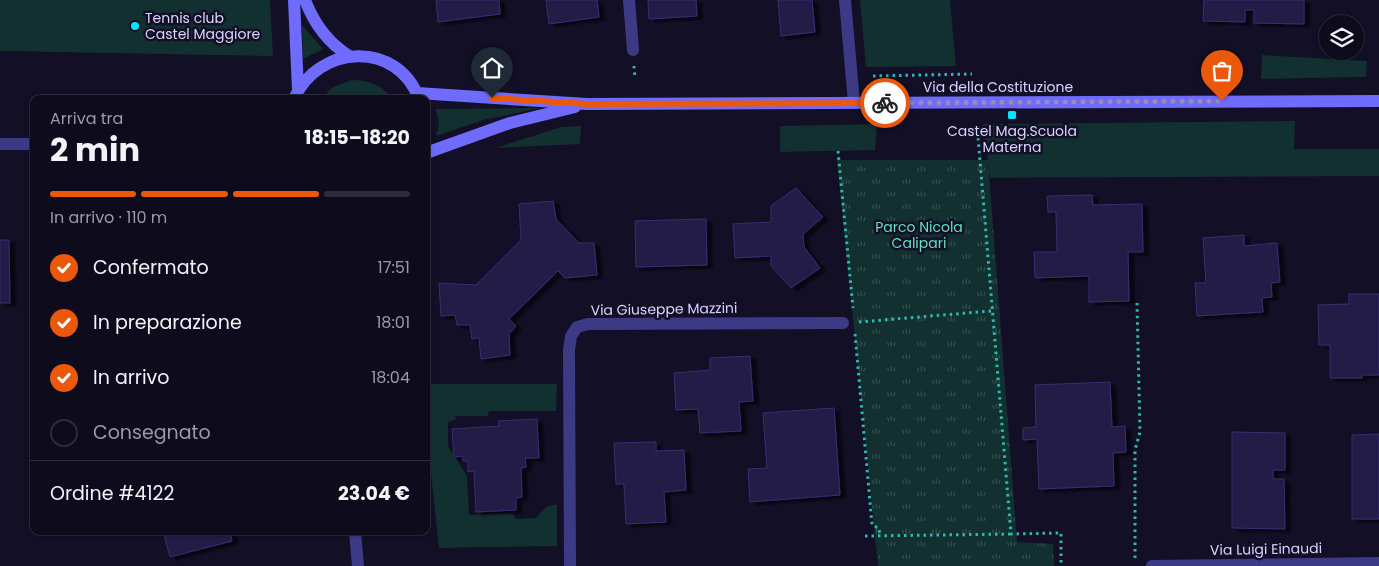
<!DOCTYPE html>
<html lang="it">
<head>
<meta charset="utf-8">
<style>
  :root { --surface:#0e0b1c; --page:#171425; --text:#f1f3f6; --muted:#9b9ba3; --line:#2e2b3b; --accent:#ea580c }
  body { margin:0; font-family:Poppins,sans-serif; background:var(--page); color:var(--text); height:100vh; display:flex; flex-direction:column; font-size:19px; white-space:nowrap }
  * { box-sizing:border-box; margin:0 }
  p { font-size:16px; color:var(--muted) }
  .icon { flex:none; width:28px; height:28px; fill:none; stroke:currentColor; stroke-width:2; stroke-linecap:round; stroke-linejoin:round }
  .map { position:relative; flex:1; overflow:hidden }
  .panel { position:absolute; left:30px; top:95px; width:400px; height:440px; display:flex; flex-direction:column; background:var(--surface); border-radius:10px; box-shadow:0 1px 4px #0004,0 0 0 1px var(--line) }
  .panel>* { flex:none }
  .fabs { position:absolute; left:1319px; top:15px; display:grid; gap:10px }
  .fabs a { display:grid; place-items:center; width:45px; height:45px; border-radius:50%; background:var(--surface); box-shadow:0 1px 4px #0004,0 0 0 1px var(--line); font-size:25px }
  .pin { position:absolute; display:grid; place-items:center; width:42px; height:42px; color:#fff; margin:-51px -21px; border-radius:50% 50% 50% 0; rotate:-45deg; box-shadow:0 0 5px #0007 }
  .pin .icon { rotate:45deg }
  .courier { position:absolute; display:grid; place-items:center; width:50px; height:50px; margin:-25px; border:4px solid #ea580c; border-radius:50%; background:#fff; color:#222; box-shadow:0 1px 6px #0007 }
  .headline em { font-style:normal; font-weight:700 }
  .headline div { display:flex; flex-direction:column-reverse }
  .headline { display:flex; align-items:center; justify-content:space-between; height:85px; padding:0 20px }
  h1 { font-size:32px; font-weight:700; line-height:38px }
  .bar { display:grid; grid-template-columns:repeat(4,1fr); gap:8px 5px; align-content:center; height:60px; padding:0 20px }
  .bar i { height:6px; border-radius:4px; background:var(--line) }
  .bar .on { background:var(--accent) }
  .bar p { grid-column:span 4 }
  .line { display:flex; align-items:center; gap:12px; padding:0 20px; border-top:1px solid var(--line) }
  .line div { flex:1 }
  ol { padding:0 20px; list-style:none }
  li { display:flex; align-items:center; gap:15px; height:55px }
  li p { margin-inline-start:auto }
  li .icon { padding:5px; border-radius:50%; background:var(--accent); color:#fff; stroke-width:4 }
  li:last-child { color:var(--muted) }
  li i { width:28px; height:28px; border:2px solid var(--line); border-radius:50% }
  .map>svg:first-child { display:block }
  .green { fill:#12302f }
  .park { fill:url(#park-tufts) }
  .building { fill:#241b47; stroke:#3b2d73; filter:url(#shadow) }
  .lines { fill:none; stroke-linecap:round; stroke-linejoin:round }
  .path { stroke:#2fb8b0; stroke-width:3; stroke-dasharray:2.5 4; stroke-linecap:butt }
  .street { stroke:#3d3a85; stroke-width:12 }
  .secondary { stroke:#6f6bff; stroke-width:12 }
  .done { stroke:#948fb3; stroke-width:5; stroke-dasharray:0 9 }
  .route { stroke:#ea580c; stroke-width:6 }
  .poi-dot { fill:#00e5ff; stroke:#130f26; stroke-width:2 }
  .labels { text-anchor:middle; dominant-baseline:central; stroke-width:5; stroke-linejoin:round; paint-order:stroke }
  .poi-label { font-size:14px; fill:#d9d4ff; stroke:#130f26; text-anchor:start }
  .street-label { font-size:14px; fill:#d9d4ff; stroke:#130f26 }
  .park-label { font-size:14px; fill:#5fe0c0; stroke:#130f26 }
</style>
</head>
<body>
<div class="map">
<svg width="1379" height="566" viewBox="0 0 1379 566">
  <defs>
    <pattern id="park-tufts" width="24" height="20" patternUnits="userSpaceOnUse" patternTransform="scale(1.25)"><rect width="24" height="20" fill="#12302f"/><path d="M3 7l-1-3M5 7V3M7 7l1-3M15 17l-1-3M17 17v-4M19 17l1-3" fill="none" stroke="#344d4e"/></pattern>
    <filter id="shadow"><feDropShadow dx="5.5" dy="3" stdDeviation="1" flood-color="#0009"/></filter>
  </defs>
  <rect width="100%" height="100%" fill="#130f26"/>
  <path class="green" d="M 0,0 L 270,0 L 273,56 L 0,51 Z
    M 860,0 L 950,0 L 956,66 L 866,67 Z
    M 302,25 L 323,49 L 303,59 Z
    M 1262,55 L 1367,61 L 1366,77 L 1261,79 Z
    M 352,80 C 368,80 383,85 392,99 L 321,99 L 333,87 Z
    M 541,108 L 483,120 L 436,136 L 439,124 L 436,109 Z
    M 1295,121 L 1294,149 L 1379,149 L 1379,176 L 990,178 L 983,124 Z
    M 877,124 L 875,150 L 780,152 L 780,126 Z
    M 581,126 L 580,144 L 496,148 L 561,127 Z
    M 426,384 L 557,384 L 556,411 L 489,411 L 488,416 L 455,416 L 456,419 L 448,422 L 448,446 L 467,476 L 469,515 L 512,513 L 516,519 L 536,518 L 546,507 L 557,504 L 557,546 L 439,548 L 426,427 Z"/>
  <path class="park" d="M 837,160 L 988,160 L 1017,542 L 1053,544 L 1054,566 L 878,566 Z"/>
  <path class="building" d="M 436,0 L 499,0 L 500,14 L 438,22 Z
    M 546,0 L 597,0 L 599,17 L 549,24 Z
    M 648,0 L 696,0 L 697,16 L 649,19 Z
    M 778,0 L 812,0 L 815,32 L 781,36 Z
    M 1204,0 L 1304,0 L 1304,24 L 1254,23 L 1254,10 L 1245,10 L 1245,22 L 1203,21 Z
    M 796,188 L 823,217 L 803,234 L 804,247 L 820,268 L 791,288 L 771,266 L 771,256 L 735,258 L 733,224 L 771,222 L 771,206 Z
    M 1092,195 L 1093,205 L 1142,204 L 1143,252 L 1128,252 L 1129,301 L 1089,302 L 1089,276 L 1035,278 L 1034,252 L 1057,252 L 1056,212 L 1048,212 L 1047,196 Z
    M 553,201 L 556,219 L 579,243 L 594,243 L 597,275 L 565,278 L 558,271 L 509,319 L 516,326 L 509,334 L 510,355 L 481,359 L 479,338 L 472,339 L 470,325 L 457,325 L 455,315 L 441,316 L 439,283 L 476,285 L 521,240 L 519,204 Z
    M 706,219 L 707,265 L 636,267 L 635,221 Z
    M 1244,235 L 1244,246 L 1277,243 L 1280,282 L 1271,283 L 1272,297 L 1262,298 L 1263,312 L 1197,316 L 1195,283 L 1206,283 L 1203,238 Z
    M 0,240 L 9,240 L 10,303 L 0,303 Z
    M 1349,294 L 1379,294 L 1379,375 L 1362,375 L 1362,378 L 1330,378 L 1330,345 L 1319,345 L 1318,305 L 1349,304 Z
    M 750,356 L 753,401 L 739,402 L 741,431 L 700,433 L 698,409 L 676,410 L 674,373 L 710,370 L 710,358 Z
    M 1110,382 L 1112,427 L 1125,426 L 1126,452 L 1113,453 L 1114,486 L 1039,489 L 1037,439 L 1023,440 L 1023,428 L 1036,427 L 1035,385 Z
    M 834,408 L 840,495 L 750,502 L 748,469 L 767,468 L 763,413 Z
    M 537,419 L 539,458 L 525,458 L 526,467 L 521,468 L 522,497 L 516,498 L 516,510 L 476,512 L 474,471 L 468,472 L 468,461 L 463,461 L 462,456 L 454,457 L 452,429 L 499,426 L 498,421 Z
    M 1232,432 L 1285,433 L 1285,470 L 1273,470 L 1273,479 L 1284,479 L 1285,529 L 1232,528 Z
    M 1379,434 L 1379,519 L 1352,519 L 1352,435 Z
    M 656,442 L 656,451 L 684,450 L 686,490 L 664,492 L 666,522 L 626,524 L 624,484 L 616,484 L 614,443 Z
    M 163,531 L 230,531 L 232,541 L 170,557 Z"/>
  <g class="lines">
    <path class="path" d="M 634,66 L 635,78
      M 873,76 L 972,74
      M 977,125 L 1011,534 L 1061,533 L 1061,566
      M 838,151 L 853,308
      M 859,322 L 991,311
      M 855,334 L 872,525 L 879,528 L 880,536
      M 865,536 L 1011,534
      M 1135,558 L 1135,450 L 1140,432 L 1137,303"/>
    <path class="street" d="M 629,0 L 633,50
      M 845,0 L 854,103
      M 0,144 L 34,144
      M 355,531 L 358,566
      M 570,566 L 569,350 L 571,336 L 577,327 L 588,324 L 843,323
      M 1152,566 L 1379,563"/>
    <path class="secondary" d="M 294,0 L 298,90
      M 305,0 C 314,24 327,42 349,56
      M 417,93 L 587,104 L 1379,101
      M 294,99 C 318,44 398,40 419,99
      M 426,153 L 510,123 L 575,107"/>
  </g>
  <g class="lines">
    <path class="done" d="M 885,103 L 1222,101"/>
    <path class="route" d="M 492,98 L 587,104 L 885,103"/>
  </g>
  <g class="poi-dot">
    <circle cx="135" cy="26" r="5"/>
    <rect x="1007" y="110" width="10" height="10" rx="2.5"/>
  </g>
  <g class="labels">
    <g class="poi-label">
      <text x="145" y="18">Tennis club<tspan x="145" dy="16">Castel Maggiore</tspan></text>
      <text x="1012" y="131" text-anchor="middle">Castel Mag.Scuola<tspan x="1012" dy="16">Materna</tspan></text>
    </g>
    <g class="street-label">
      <text x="998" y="87">Via della Costituzione</text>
      <text transform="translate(664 309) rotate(-1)">Via Giuseppe Mazzini</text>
      <text transform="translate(1266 549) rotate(-1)">Via Luigi Einaudi</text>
    </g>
    <g class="park-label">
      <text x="919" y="227">Parco Nicola<tspan x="919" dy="16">Calipari</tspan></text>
    </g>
  </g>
</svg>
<div class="fabs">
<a><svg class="icon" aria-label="layers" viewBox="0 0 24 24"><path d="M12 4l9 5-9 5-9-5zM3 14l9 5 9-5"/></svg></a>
</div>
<div class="pin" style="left:1222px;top:101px;background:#ea580c"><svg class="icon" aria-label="bag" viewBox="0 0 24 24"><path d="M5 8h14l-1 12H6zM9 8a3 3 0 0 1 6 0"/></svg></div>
<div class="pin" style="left:492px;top:98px;background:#1f2937"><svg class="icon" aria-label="home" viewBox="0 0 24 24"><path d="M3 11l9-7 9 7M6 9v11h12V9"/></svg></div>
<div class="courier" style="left:885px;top:103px"><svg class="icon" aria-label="bike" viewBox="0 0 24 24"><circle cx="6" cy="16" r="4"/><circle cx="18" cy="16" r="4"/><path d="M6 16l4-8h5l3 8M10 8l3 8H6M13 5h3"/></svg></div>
<section class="panel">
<div class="headline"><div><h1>2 min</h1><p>Arriva tra</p></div><em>18:15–18:20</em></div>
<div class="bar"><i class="on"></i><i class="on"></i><i class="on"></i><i></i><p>In arrivo · 110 m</p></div>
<ol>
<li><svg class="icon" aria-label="check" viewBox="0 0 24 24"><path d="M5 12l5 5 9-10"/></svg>Confermato<p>17:51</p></li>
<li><svg class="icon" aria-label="check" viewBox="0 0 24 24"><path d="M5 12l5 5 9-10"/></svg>In preparazione<p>18:01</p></li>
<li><svg class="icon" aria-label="check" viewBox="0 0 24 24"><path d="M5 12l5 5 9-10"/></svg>In arrivo<p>18:04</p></li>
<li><i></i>Consegnato</li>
</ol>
<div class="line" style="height:65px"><div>Ordine #4122</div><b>23.04 €</b></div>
</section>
</div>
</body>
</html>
